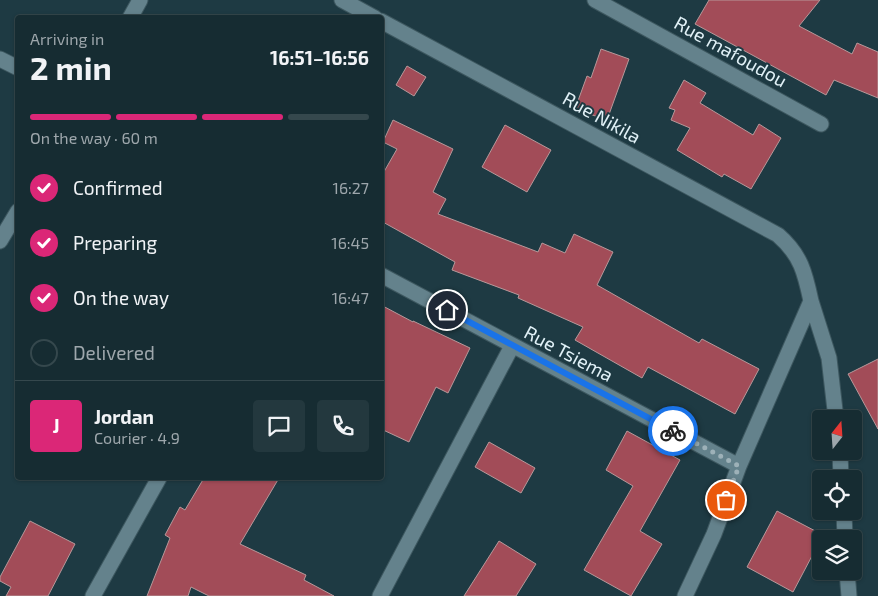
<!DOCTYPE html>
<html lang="en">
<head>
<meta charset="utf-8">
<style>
  :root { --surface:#162c32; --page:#23383e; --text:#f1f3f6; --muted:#9ea7ac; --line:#35484d; --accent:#db2777 }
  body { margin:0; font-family:"Exo 2",sans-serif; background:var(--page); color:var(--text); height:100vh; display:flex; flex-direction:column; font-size:19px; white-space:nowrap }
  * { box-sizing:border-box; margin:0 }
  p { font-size:16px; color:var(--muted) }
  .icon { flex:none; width:28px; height:28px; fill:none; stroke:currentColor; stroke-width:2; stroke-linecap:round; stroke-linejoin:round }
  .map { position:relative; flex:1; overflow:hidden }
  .panel { position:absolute; left:15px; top:15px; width:369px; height:465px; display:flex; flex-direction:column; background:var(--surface); border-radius:5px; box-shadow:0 1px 4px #0004,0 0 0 1px var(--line) }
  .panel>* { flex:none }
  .needle { width:32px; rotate:17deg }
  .tools { position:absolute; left:812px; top:410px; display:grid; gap:10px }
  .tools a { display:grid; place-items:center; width:50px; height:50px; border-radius:5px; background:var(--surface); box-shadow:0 1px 4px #0004,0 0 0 1px var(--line); font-size:25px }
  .pin { position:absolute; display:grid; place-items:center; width:42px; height:42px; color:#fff; margin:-21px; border:2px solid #fff; border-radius:50%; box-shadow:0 1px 5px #0007 }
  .courier { position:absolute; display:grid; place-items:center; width:50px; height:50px; margin:-25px; border:4px solid #1a73e8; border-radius:50%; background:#fff; color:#222; box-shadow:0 1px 6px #0007 }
  .summary em { font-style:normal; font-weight:700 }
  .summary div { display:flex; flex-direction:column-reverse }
  .summary { display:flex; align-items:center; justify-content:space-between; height:85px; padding:0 15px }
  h1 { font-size:32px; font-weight:700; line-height:38px }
  .bar { display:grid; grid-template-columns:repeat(4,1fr); gap:8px 5px; align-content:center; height:60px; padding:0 15px }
  .bar i { height:6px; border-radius:4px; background:var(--line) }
  .bar .active { background:var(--accent) }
  .bar p { grid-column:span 4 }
  .line { display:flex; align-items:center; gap:12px; padding:0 15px; border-top:1px solid var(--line) }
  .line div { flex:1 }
  .round { display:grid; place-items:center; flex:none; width:52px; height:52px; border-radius:5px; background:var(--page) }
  ol { padding:0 15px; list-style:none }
  li { display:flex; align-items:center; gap:15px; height:55px }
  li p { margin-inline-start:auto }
  li .icon { padding:5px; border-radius:50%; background:var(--accent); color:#fff; stroke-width:4 }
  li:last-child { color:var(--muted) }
  li i { width:28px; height:28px; border:2px solid var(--line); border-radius:50% }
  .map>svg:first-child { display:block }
  .building { fill:#a24c58; stroke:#b7989a }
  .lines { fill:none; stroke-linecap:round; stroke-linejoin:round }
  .street-casing { stroke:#3d575f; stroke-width:17 }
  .street { stroke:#64828c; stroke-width:15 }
  .done { stroke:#9db1b8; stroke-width:5; stroke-dasharray:0 9 }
  .route { stroke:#1a73e8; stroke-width:6 }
  .labels { text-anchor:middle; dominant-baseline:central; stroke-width:4; stroke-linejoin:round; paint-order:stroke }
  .street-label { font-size:19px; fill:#e1f1f7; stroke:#1e3a43 }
</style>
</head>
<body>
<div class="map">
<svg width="878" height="596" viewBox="0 0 878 596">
  <rect width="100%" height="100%" fill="#1e3a43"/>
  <path class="building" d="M 709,0 L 820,0 L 799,26 L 852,54 L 857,43 L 878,52 L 878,98 L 834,80 L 826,95 L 695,24 Z
    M 601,49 L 629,59 L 607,120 L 575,109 L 587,76 L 591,78 Z
    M 407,66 L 426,77 L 414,96 L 396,85 Z
    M 684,80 L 706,93 L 700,103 L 753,135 L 759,124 L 781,138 L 751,189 L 724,174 L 722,177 L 677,150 L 690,128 L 671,120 L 675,110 L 669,108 Z
    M 393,120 L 453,149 L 433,192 L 446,199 L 438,214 L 538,252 L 542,243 L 565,253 L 574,234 L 613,252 L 597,285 L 699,343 L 702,339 L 759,369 L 735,414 L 648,367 L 642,378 L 575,340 L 583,327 L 518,298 L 519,295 L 452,270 L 455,262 L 381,221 L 381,177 L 397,149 L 383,142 Z
    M 505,125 L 551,150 L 527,192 L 482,167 Z
    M 381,305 L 413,322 L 413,321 L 470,348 L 448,393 L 436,387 L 409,442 L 381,429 Z
    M 878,359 L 878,429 L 848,374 Z
    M 627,431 L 680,460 L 640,531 L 662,544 L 631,596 L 584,570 L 633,486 L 606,470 Z
    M 489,442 L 535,468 L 521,493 L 475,467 Z
    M 204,478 L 279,478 L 240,544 L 306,575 L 304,580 L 334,596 L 209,596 L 191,587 L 188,596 L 147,596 L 170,538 L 165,535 L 180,507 L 185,510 Z
    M 777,511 L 823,535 L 793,592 L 747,567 Z
    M 30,521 L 75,544 L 48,596 L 6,596 L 11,587 L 0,581 L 0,577 Z
    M 499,541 L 536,564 L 516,596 L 464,596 Z"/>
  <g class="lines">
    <defs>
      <path id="street" d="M 342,0 L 375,18
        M 595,0 L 821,124
        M 130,18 L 140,0
        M 381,21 L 778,235 C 801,255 805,273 811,301 L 739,466 L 714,534 L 685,596
        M 0,59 L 18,68
        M 0,241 L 18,211
        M 381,275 L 739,466
        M 811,301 L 829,358 L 836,419
        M 840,451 L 841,479
        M 844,511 L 845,539
        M 847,571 L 849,596
        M 93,596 L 159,478
        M 380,596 L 512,346"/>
    </defs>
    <use href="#street" class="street-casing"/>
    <use href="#street" class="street"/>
  </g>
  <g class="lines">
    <path class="done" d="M 673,431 L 739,466 L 726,500"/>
    <path class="route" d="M 447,310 L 673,431"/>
  </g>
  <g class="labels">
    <g class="street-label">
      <text transform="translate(731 51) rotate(29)">Rue mafoudou</text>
      <text transform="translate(602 117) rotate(29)">Rue Nikila</text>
      <text transform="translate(569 353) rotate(28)">Rue Tsiema</text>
    </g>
  </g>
</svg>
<div class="tools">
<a><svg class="needle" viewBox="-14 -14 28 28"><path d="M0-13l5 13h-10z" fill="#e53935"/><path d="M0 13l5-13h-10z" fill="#9ea7ac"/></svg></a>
<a><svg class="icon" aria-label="locate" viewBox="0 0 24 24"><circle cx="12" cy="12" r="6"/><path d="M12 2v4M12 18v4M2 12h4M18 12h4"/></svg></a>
<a><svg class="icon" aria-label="layers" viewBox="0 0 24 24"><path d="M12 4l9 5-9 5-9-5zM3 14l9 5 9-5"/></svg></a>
</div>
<div class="pin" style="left:726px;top:500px;background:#ea580c"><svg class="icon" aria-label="bag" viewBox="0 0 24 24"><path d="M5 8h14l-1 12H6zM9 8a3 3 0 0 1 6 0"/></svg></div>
<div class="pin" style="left:447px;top:310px;background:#1f2937"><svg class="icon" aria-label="home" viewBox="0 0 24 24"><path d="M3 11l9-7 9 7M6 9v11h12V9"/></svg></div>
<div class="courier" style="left:673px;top:431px"><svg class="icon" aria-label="bike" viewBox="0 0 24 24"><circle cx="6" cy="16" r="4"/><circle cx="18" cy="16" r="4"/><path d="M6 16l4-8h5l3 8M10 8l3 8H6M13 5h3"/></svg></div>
<section class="panel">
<div class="summary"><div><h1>2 min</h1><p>Arriving in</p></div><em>16:51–16:56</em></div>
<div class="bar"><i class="active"></i><i class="active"></i><i class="active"></i><i></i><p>On the way · 60 m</p></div>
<ol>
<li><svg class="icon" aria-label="check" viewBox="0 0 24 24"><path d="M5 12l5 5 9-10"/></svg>Confirmed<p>16:27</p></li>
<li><svg class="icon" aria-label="check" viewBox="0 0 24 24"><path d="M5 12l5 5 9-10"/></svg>Preparing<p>16:45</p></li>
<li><svg class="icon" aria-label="check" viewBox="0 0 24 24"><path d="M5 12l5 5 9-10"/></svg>On the way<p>16:47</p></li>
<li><i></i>Delivered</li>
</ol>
<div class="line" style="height:90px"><b class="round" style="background:var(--accent);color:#fff">J</b><div><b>Jordan</b><p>Courier · 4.9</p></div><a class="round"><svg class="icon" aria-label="chat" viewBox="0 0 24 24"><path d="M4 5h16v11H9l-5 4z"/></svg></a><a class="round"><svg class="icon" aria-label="phone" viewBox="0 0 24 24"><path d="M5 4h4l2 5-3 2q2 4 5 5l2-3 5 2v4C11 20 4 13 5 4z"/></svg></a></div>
</section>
</div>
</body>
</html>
